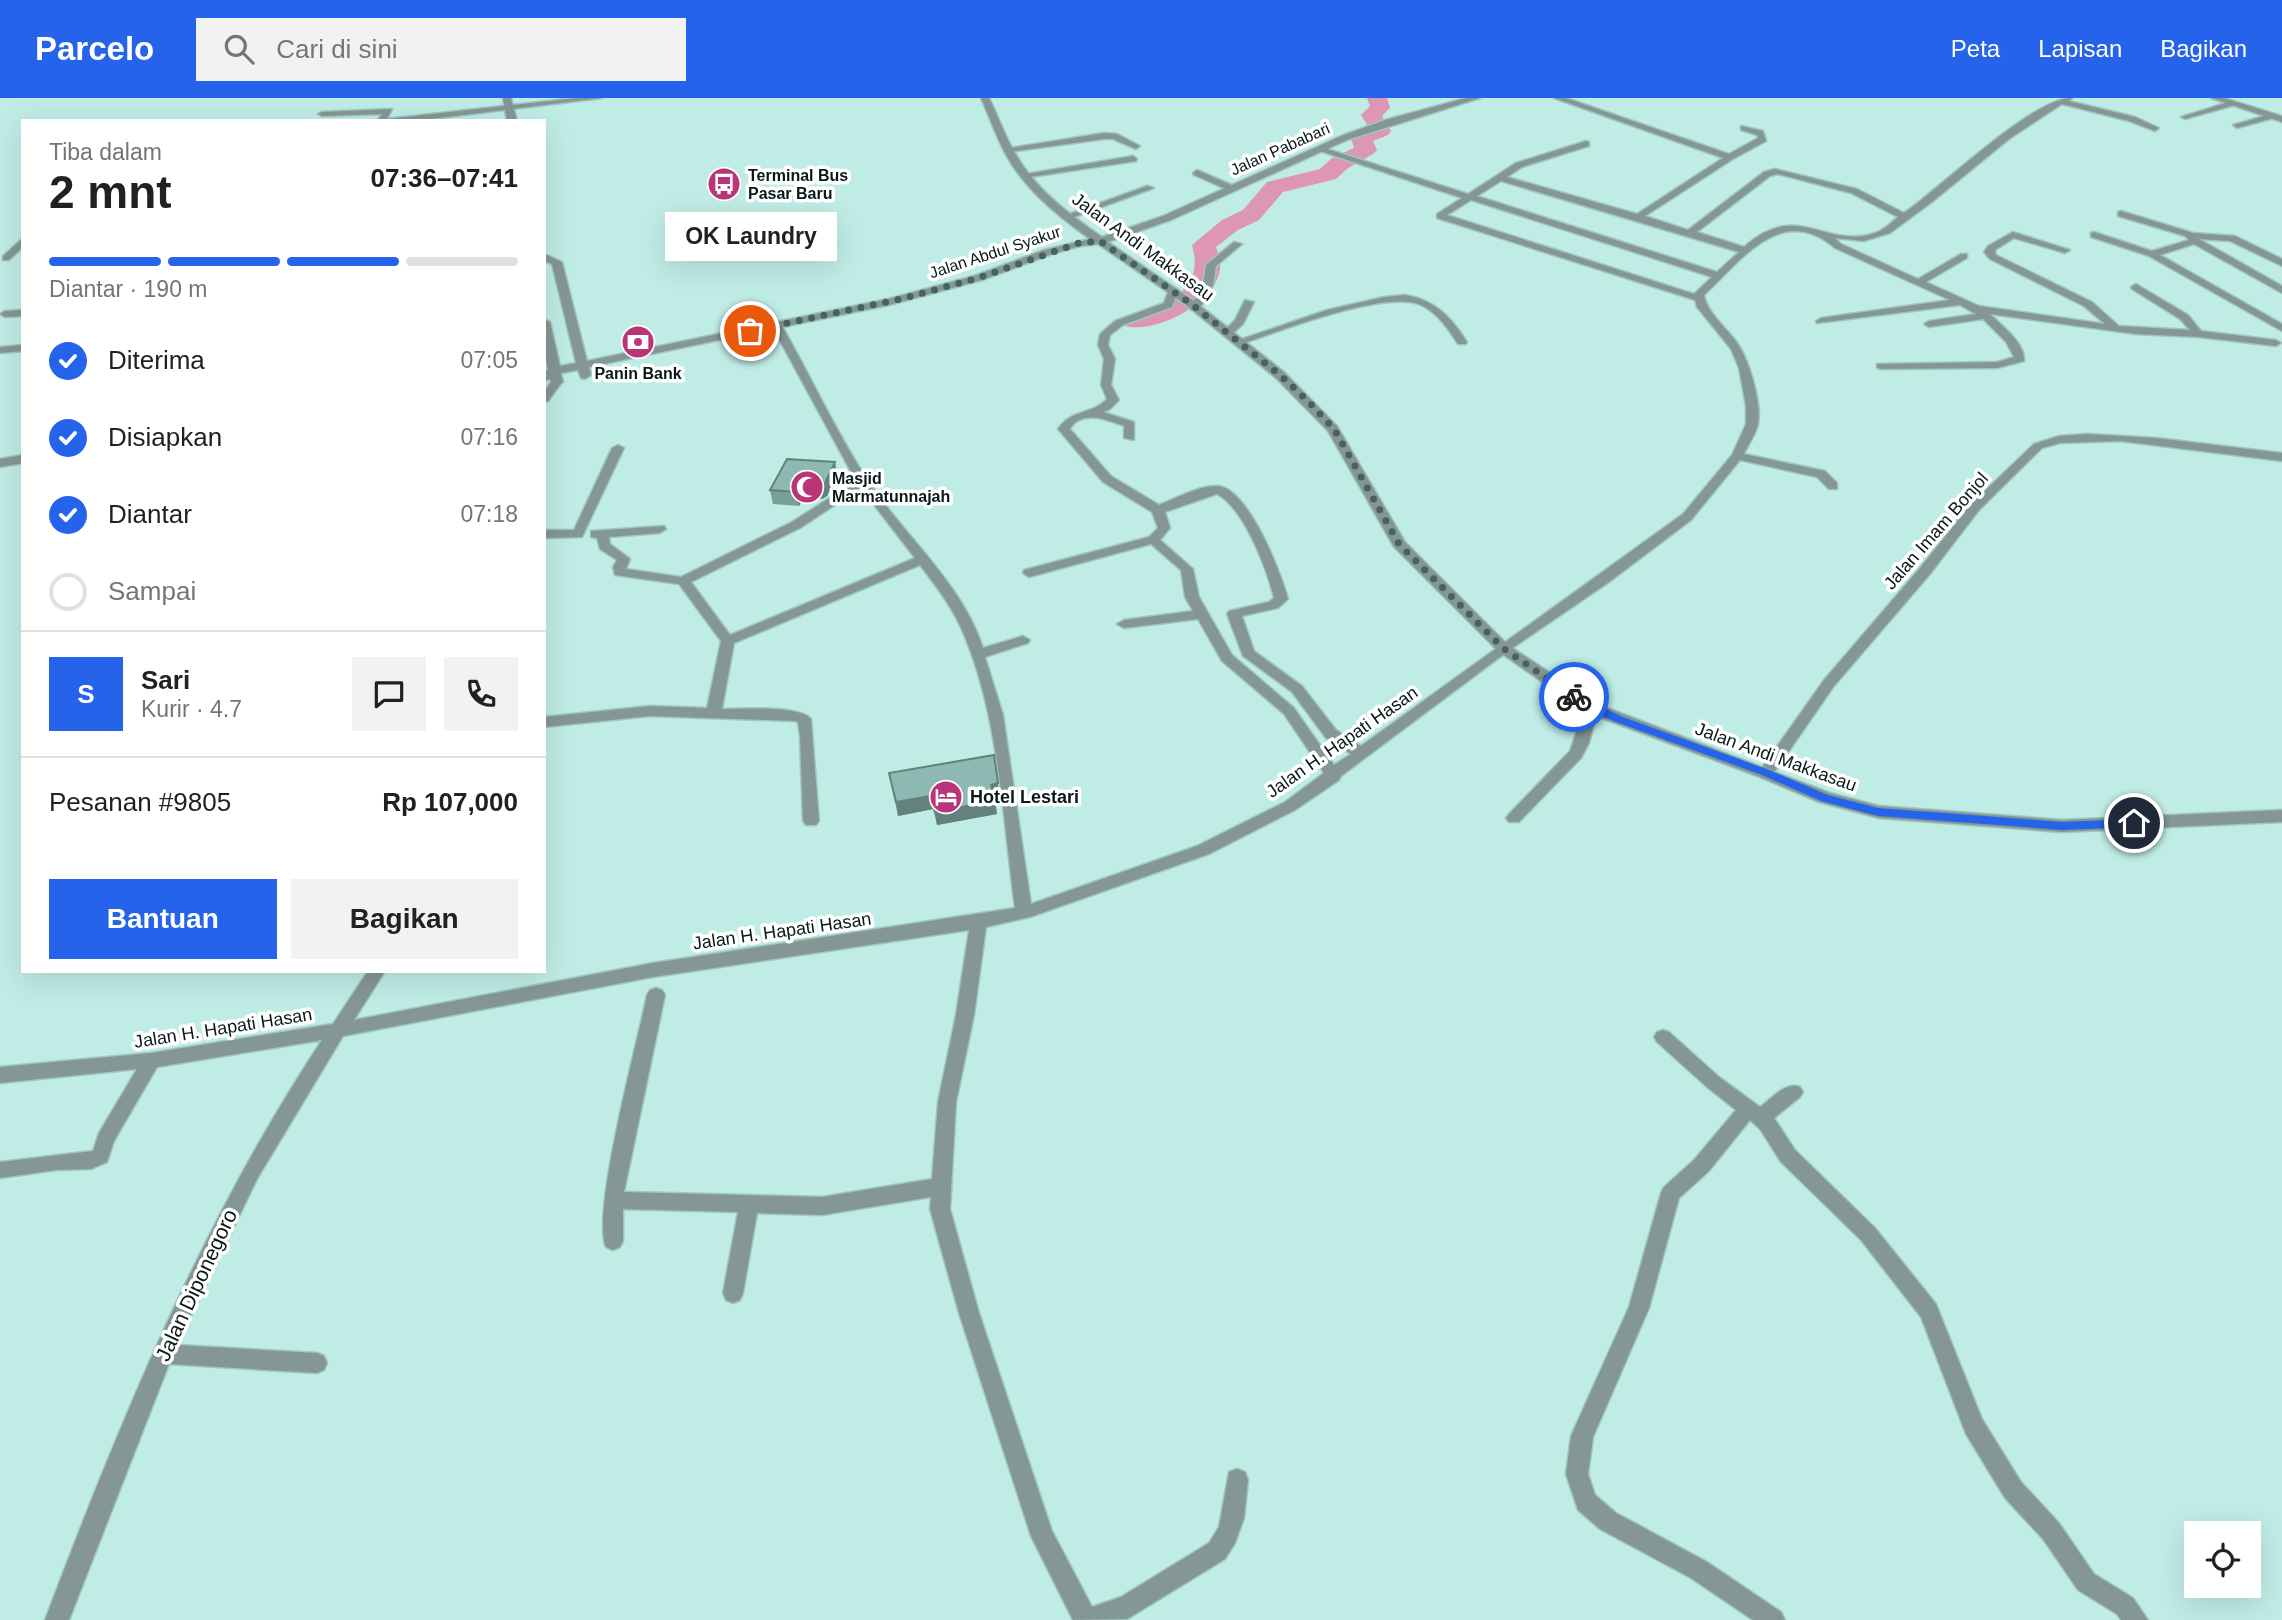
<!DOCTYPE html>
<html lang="id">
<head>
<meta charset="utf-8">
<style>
  :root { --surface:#fff; --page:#f2f2f2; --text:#202124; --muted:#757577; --line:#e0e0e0; --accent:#2563eb }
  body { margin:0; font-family:Helvetica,sans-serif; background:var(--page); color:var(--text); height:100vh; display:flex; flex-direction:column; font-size:26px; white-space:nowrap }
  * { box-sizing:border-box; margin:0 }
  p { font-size:23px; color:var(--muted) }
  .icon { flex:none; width:38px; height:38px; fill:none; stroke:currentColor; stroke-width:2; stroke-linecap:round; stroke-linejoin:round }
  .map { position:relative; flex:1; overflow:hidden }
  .side { position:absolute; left:21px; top:21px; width:525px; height:854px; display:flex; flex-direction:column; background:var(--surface); border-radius:0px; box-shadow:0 7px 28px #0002 }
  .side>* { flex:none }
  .controls { position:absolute; left:2184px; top:1423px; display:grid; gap:14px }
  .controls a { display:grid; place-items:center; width:77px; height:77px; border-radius:0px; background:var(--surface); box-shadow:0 7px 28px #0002; font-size:35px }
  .pin { position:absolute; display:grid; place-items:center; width:60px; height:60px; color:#fff; margin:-30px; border:4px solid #fff; border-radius:50%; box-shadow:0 2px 7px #0007 }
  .courier { position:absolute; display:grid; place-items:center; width:70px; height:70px; margin:-35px; border:5px solid #2563eb; border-radius:50%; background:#fff; color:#222; box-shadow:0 2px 9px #0007 }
  .bubble { position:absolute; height:49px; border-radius:0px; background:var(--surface); box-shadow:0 7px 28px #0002; font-size:23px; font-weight:600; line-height:49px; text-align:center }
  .head em { font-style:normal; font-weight:600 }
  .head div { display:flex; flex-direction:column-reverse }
  .head { display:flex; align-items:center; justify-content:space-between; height:119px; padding:0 28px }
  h1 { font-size:46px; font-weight:600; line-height:52px }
  .bar { display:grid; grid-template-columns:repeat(4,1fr); gap:10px 7px; align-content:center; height:84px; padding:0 28px }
  .bar i { height:9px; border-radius:5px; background:var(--line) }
  .bar .selected { background:var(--accent) }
  .bar p { grid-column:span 4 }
  .line { display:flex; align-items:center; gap:18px; padding:0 28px; border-top:2px solid var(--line) }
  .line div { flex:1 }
  .round { display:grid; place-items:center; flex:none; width:74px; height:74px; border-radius:0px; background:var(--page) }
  ol { padding:0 28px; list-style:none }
  li { display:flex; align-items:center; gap:21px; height:77px }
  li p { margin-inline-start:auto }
  li .icon { padding:7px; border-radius:50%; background:var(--accent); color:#fff; stroke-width:4 }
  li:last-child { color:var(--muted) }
  li i { width:38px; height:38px; border:4px solid var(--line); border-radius:50% }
  .button { display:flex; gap:14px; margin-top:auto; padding:14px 28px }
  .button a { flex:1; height:80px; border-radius:0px; background:var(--accent); color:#fff; font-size:28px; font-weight:600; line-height:80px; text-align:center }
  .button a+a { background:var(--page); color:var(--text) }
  header { display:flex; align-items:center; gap:42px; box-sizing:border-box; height:98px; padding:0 35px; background:var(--accent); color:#fff }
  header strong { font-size:33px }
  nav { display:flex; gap:38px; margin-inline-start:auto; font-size:24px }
  .search { width:490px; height:63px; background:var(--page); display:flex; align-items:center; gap:18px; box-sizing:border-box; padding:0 24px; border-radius:0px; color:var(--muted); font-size:26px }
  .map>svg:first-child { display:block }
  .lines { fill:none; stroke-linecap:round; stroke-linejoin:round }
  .river { fill:#dd97b3; fill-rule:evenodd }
  .minor-casing { stroke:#9fc6c1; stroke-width:3 }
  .tertiary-casing { stroke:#9fc6c1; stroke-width:3 }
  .minor { fill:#859794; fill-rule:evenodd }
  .tertiary { fill:#859794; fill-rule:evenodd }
  .wall { fill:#7a9f99 }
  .shaded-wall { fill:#63827d }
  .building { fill:#8eb9b2; stroke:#63827d; stroke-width:2 }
  .route { fill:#2563eb }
  .done { stroke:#48635f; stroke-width:7; stroke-dasharray:0 12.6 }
  .labels { text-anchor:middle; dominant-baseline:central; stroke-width:7; stroke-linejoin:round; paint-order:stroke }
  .far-street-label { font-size:16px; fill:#081916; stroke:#fff }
  .far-poi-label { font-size:16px; font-weight:bold; fill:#081916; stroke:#fff; text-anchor:start }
  .street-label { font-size:18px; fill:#081916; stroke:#fff }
  .poi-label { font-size:18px; font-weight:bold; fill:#081916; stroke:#fff; text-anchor:start }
  .near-street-label { font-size:21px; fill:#081916; stroke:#fff }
</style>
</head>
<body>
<header>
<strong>Parcelo</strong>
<div class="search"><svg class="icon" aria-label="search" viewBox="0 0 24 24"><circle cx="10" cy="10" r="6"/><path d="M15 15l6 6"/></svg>Cari di sini</div>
<nav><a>Peta</a><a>Lapisan</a><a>Bagikan</a></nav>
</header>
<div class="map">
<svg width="2282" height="1522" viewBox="0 0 2282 1522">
  <rect width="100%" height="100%" fill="#c0ece6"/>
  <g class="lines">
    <path class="river" d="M 1367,0 L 1387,0 L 1390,10 L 1382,18 L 1391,33 L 1388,37 L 1373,43 L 1377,52 L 1373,56 L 1348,70 L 1336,81 L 1283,94 L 1259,122 L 1238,132 L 1216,149 C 1219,158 1222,166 1219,176 C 1211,207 1155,236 1125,228 L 1121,223 L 1125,218 C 1163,208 1206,195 1192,147 L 1222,122 L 1243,112 L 1267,84 L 1320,71 L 1332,60 L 1354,50 L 1351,40 L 1354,36 L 1369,30 L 1361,17 L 1370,8 Z"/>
    <defs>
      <path id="minor" d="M 576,0 L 602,0 L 414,23 L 377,23 L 382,16 L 322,18 L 318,16 L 322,14 L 392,11 L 387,21 Z
        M 1554,0 L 1566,0 L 1729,56 L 1758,40 L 1757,37 L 1741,32 L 1741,28 L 1763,33 L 1766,43 L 1733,61 L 1645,118 L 1688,132 L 1764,74 L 1775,71 L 1857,91 L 1904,115 C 1942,89 2032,0 2072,0 L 2069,3 L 2135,19 L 2159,30 L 2155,33 L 2129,23 L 2062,6 L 2009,41 L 1932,104 L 1890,135 L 1864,143 L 1835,140 L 1841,146 L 1918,181 L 1961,156 L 1967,156 L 1967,160 L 1926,184 L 1979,208 L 2105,226 L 2084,208 L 1990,161 L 1984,154 L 1988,148 L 2013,134 L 2070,152 L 2065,155 L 2014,140 L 1995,152 L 1996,157 L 2092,204 L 2119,228 L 2190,232 L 2180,221 L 2132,191 L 2131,189 L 2136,186 L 2188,217 L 2201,233 L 2276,242 L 2281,245 L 2276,248 L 2198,239 L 2136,236 L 1990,216 C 2002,228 2026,246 2024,263 L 1997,270 L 1881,271 L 1877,270 L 1877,266 L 1997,264 L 2014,259 L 2006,244 L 1983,221 L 1929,229 L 1924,226 L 1929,223 L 1976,216 L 1960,207 L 1817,225 L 1816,223 L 1821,220 L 1950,202 L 1835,150 C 1781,104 1742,162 1704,197 C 1707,214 1724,228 1735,242 C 1748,258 1762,304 1758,326 C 1756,336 1748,347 1744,356 L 1825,373 L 1837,385 L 1837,391 L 1829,391 L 1817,379 L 1740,362 L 1691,422 L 1609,484 L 1508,553 L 1341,678 L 1339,682 L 1295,712 L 1209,756 L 1030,819 L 986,829 L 974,917 L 956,1004 L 950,1111 L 979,1215 L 1052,1433 L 1092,1509 L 1121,1499 L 1209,1445 L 1219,1429 L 1229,1374 L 1237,1371 L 1245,1374 L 1248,1382 L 1244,1420 L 1235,1445 L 1225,1461 L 1127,1521 L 1073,1522 L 1031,1438 L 959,1215 L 930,1111 L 931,1099 L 822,1117 L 757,1115 L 743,1195 L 740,1202 L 733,1205 L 726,1202 L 723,1195 L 738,1114 L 623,1111 L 623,1143 L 620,1149 L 613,1152 L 606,1149 C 591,1116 638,942 647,897 L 650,892 L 656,890 L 662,892 L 665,897 L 624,1094 L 822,1099 L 932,1081 L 938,1004 L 956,917 L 969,832 L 653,879 L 343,938 L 257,1081 L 177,1247 L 317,1255 L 324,1258 L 327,1265 L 324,1272 L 317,1275 L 169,1266 L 69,1522 L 45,1522 C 121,1321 203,1122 322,942 L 157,969 L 114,1043 L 107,1064 L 91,1071 L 56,1072 L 0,1080 L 0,1064 L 93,1053 L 99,1035 L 137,971 L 0,985 L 0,969 L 151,955 L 333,926 L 368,873 L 385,873 L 354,922 L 653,865 L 1015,810 C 1003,722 999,621 965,539 C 955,513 937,489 920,467 L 734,545 L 722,611 C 742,611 799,607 811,621 L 819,723 L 816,727 L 806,727 L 803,723 L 800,638 L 798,624 L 795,623 L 650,618 L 544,629 L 544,619 L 650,608 L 707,610 L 721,543 L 679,486 L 615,477 L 613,469 L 617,462 L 600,451 L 597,440 L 591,439 L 591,433 L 664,428 L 666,431 L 660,435 L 609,439 L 610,446 L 630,461 L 626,471 L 681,479 L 792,424 L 856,383 L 772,228 L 777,225 L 782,228 C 811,279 836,334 868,383 C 905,439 962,485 983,550 L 1023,538 L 1030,542 L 1028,545 L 985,559 L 1003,617 L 1031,806 L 1197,748 L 1285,704 L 1324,675 L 1284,616 L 1222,563 L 1198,521 L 1124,530 L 1117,526 L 1124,522 L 1193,513 L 1185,499 L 1181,472 L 1151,446 L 1029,479 L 1023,475 L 1024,472 L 1149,439 L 1158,430 L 1152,414 L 1103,384 L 1058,331 C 1071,311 1092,317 1107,301 L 1101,287 L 1104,261 L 1098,247 L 1100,236 L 1115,223 L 1164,205 L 1169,191 L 1177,191 L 1178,193 L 1172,209 L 1123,227 L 1110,237 L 1108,247 L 1115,261 L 1111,287 L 1119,302 L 1110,311 L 1103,314 L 1134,324 L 1134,342 L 1124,340 L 1124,328 C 1107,322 1082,311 1070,331 L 1111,378 L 1159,407 C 1177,400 1197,388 1217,388 C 1248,389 1281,475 1288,501 L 1278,510 L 1242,518 L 1254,553 L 1302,588 L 1336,632 L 1361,648 L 1683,416 L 1732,357 L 1746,326 L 1746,308 L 1739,270 L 1731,251 L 1697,209 L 1695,202 L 1437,120 L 1437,116 L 1462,100 L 1314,51 L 1321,49 L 1468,96 L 1516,65 L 1586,43 L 1589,44 L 1589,48 L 1522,69 L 1507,79 L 1637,116 L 1723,60 ZM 1778,76 L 1851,95 L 1898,119 C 1891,125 1884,132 1875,135 C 1826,152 1797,101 1744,149 L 1697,134 L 1770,78 ZM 1501,83 L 1739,154 L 1717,174 L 1477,98 ZM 1471,102 L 1712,179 L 1694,196 L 1447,117 ZM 861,390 L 915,460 L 730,537 L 691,484 L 800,430 ZM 1217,396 C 1244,410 1267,471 1274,500 L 1269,504 L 1229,513 L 1227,516 L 1243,558 L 1292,594 L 1326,640 L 1351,656 L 1334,667 L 1294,610 L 1232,557 L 1199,499 L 1193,471 L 1160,442 L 1170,430 L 1165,414 Z
        M 2232,3 L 2235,7 L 2185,21 L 2181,19 Z
        M 2271,16 L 2275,18 L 2274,20 L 2237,30 L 2233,27 Z
        M 1104,35 L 1117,36 L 1140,48 L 1136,51 L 1113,41 L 1104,41 L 1008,54 L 1004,51 Z
        M 1133,58 L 1137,61 L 1136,63 L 1024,80 L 1020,77 Z
        M 1197,72 L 1234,88 L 1235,90 L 1228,92 L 1194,77 L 1193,75 Z
        M 1147,88 L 1154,90 L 1069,121 L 1061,119 Z
        M 2121,113 L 2193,135 L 2235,138 L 2282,161 L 2282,168 L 2230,143 L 2199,141 L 2282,188 L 2282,195 L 2194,146 L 2160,157 L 2282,226 L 2282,233 L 2149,158 L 2091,139 L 2091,135 L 2094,134 L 2152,153 L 2189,142 L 2185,138 L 2118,118 L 2118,114 Z
        M 23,140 L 23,149 L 9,162 L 3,162 L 3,158 Z
        M 1234,144 L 1242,146 L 1216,168 L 1213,187 L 1199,212 L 1191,212 L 1190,210 L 1203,187 L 1206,167 Z
        M 1405,197 C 1435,202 1451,219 1467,244 L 1466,246 L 1458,246 C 1449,232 1438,215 1421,207 C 1387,191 1279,233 1242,246 L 1233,244 L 1327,212 L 1384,199 Z
        M 1245,202 L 1254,204 L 1243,226 L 1231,237 L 1223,237 L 1222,235 L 1235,222 Z
        M 23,212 L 23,218 L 5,219 L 0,216 L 5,213 Z
        M 23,247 L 23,253 L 0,255 L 0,249 Z
        M 553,282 L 562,284 L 548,303 L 544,304 L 544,293 Z
        M 2087,336 L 2156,340 L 2282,355 L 2282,363 L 2120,343 L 2060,345 L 2042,350 L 1979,412 L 1930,476 L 1834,588 L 1771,679 L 1761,679 L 1759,675 L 1761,671 L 1824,582 L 1920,470 L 1971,406 L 2034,346 L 2059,338 Z
        M 618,347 L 624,350 L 582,439 L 544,440 L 544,432 L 574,432 L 612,350 Z
        M 1591,605 L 1598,610 L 1589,645 L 1581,660 L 1519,724 L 1509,724 L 1506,720 L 1509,716 L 1570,653 L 1586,607 Z
        M 1663,932 L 1669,934 L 1719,979 L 1760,1009 C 1771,1001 1786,983 1800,989 L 1803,994 L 1800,999 L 1774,1020 L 1795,1052 L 1875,1130 L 1936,1206 L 1982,1321 L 2021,1384 L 2059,1425 L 2094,1476 L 2133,1500 L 2148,1522 L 2121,1522 L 2117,1516 L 2078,1492 L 2043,1441 L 2005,1400 L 1966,1336 L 1921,1219 L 1861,1142 L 1781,1064 L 1760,1031 L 1750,1022 L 1708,1074 L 1679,1100 L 1649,1210 L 1593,1339 L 1588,1376 L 1595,1397 L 1616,1415 L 1707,1464 L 1781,1514 L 1785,1522 L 1753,1522 L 1691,1480 L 1600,1431 L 1578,1412 L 1566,1376 L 1571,1338 L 1629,1209 L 1661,1095 L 1664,1089 L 1694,1062 L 1736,1012 L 1707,989 L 1657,944 L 1654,939 L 1657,934 Z"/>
      <path id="tertiary" d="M 503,0 L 511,0 L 517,23 L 507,23 Z
        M 981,0 L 989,0 C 998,18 1005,38 1015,55 C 1035,91 1069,116 1102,139 L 1163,118 L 1341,38 L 1385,22 L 1466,0 L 1480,0 L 1347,42 L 1171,122 L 1108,144 L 1194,203 L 1284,274 L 1337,328 L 1405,444 L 1508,547 L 1597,606 L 1830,695 L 1879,708 L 2062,722 L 2282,712 L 2282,724 L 2062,734 L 1879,720 L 1819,704 L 1760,679 L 1585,614 L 1498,553 L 1394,449 L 1328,333 L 1276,280 L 1186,207 L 1098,146 L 1080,148 L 1052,156 L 982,182 L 889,207 L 589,269 L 591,277 L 585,281 L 581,280 L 578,272 L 561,275 L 563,284 L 557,288 L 553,287 L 550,281 L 544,283 L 544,274 L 548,272 L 544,252 L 544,221 L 550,224 L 560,268 L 576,265 L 552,166 L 544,163 L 544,156 L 562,164 L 587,263 L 888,201 L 974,178 L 1044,152 L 1090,141 C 1058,118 1024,91 1005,55 C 996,38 989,18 981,0 Z
        M 2211,0 L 2224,0 L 2282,18 L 2282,24 Z
        M 23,357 L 23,365 L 0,369 L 0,361 Z"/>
    </defs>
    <use href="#minor" class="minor-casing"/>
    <use href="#tertiary" class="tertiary-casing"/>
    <use href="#minor" class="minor"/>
    <use href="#tertiary" class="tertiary"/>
  </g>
  <path class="wall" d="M 835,364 L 837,377 L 827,398 L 822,401 L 803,400 L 799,408 L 773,406 L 770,392 Z
    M 889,675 L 999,699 L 995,700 L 997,716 L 937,727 L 933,711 L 898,718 Z"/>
  <path class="shaded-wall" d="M 835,364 L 837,377 L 827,398 L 822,401 L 820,388 Z
    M 800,387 L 803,400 L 799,408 L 796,394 Z
    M 998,685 L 999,699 L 992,700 L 991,687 Z
    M 931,698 L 933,711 L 898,718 L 896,704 Z
    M 995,703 L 997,716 L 937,727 L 935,714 Z"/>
  <path class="building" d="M 787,361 L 835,364 L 825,385 L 820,388 L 800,387 L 796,394 L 770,392 Z
    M 994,657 L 998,685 L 991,687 L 995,703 L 935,714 L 931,698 L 896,704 L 889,675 Z"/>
  <path class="route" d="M 1574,596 L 1623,619 L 1769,672 L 1828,697 L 1878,710 L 2062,724 L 2134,721 L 2140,725 L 2134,729 L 2062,732 L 1878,718 L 1821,703 L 1762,677 L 1616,624 L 1587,612 L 1570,602 L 1570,597 Z"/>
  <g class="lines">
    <path class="done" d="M 750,233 L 905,200 L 978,180 L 1079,145 L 1100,143 L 1190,205 L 1280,277 L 1308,303 L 1334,331 L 1399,446 L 1503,550 L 1574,599"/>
  </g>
  <defs>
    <symbol id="bus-disc" viewBox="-11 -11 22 22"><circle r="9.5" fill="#ba3479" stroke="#fff"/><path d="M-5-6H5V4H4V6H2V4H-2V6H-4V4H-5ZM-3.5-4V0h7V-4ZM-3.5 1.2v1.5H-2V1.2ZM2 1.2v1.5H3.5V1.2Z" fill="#fff"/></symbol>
    <symbol id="bank-disc" viewBox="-11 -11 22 22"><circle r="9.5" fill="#ba3479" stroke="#fff"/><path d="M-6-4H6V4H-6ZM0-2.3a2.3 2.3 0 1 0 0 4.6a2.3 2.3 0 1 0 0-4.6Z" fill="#fff"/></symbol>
    <symbol id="mosque-disc" viewBox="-11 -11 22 22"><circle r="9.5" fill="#ba3479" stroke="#fff"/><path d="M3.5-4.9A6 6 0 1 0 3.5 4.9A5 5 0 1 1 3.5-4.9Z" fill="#fff"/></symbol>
    <symbol id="hotel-disc" viewBox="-11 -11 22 22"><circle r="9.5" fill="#ba3479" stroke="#fff"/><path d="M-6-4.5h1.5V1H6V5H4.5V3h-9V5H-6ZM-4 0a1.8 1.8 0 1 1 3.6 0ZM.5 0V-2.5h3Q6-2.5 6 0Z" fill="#fff"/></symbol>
  </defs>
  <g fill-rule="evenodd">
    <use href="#bus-disc" x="705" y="67" width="38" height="38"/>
    <use href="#bank-disc" x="619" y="225" width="38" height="38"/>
    <use href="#mosque-disc" x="788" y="370" width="38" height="38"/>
    <use href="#hotel-disc" x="927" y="680" width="38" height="38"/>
  </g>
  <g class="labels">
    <g class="far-street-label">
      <text transform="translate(1280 51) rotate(-24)">Jalan Pababari</text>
      <text transform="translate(995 154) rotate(-18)">Jalan Abdul Syakur</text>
    </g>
    <g class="far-poi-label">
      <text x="748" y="77">Terminal Bus<tspan x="748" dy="18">Pasar Baru</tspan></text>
      <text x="638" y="275" text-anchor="middle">Panin Bank</text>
      <text x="832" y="380">Masjid<tspan x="832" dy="18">Marmatunnajah</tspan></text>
    </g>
    <g class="street-label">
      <text transform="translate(1143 149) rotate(36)">Jalan Andi Makkasau</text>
      <text transform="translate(1936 433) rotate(-49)">Jalan Imam Bonjol</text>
      <text transform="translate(1342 644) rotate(-35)">Jalan H. Hapati Hasan</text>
      <text transform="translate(1776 659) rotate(20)">Jalan Andi Makkasau</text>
      <text transform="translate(782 833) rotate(-8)">Jalan H. Hapati Hasan</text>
      <text transform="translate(223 930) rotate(-9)">Jalan H. Hapati Hasan</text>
    </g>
    <g class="poi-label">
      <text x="970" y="699">Hotel Lestari</text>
    </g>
    <g class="near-street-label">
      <text transform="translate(196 1187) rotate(-65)">Jalan Diponegoro</text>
    </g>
  </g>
</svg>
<div class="controls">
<a><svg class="icon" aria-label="locate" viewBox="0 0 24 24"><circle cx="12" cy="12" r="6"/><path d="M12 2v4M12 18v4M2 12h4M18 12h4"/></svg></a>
</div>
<div class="pin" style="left:750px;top:233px;background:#ea580c"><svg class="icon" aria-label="bag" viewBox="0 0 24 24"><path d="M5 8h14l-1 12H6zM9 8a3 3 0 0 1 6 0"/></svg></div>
<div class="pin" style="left:2134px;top:725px;background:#1f2937"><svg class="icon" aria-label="home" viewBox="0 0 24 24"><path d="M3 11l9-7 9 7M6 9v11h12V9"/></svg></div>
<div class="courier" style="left:1574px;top:599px"><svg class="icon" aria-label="bike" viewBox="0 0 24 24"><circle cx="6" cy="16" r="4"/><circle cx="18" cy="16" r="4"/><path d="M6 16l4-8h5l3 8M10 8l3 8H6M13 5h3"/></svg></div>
<div class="bubble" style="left:665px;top:114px;width:172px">OK Laundry</div>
<section class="side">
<div class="head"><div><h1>2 mnt</h1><p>Tiba dalam</p></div><em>07:36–07:41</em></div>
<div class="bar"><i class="selected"></i><i class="selected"></i><i class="selected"></i><i></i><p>Diantar · 190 m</p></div>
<ol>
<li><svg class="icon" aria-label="check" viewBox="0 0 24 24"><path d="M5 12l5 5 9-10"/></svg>Diterima<p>07:05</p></li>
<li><svg class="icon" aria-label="check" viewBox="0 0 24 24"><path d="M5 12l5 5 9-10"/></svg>Disiapkan<p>07:16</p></li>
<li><svg class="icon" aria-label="check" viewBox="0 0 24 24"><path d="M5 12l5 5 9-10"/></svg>Diantar<p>07:18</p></li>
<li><i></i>Sampai</li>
</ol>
<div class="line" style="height:126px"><b class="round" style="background:var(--accent);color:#fff">S</b><div><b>Sari</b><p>Kurir · 4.7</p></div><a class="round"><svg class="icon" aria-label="chat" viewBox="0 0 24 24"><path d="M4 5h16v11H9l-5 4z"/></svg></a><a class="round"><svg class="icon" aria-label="phone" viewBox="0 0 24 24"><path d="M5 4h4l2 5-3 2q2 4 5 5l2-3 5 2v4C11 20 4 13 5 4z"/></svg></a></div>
<div class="line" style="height:91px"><div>Pesanan #9805</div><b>Rp 107,000</b></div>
<div class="button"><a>Bantuan</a><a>Bagikan</a></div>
</section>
</div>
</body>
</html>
